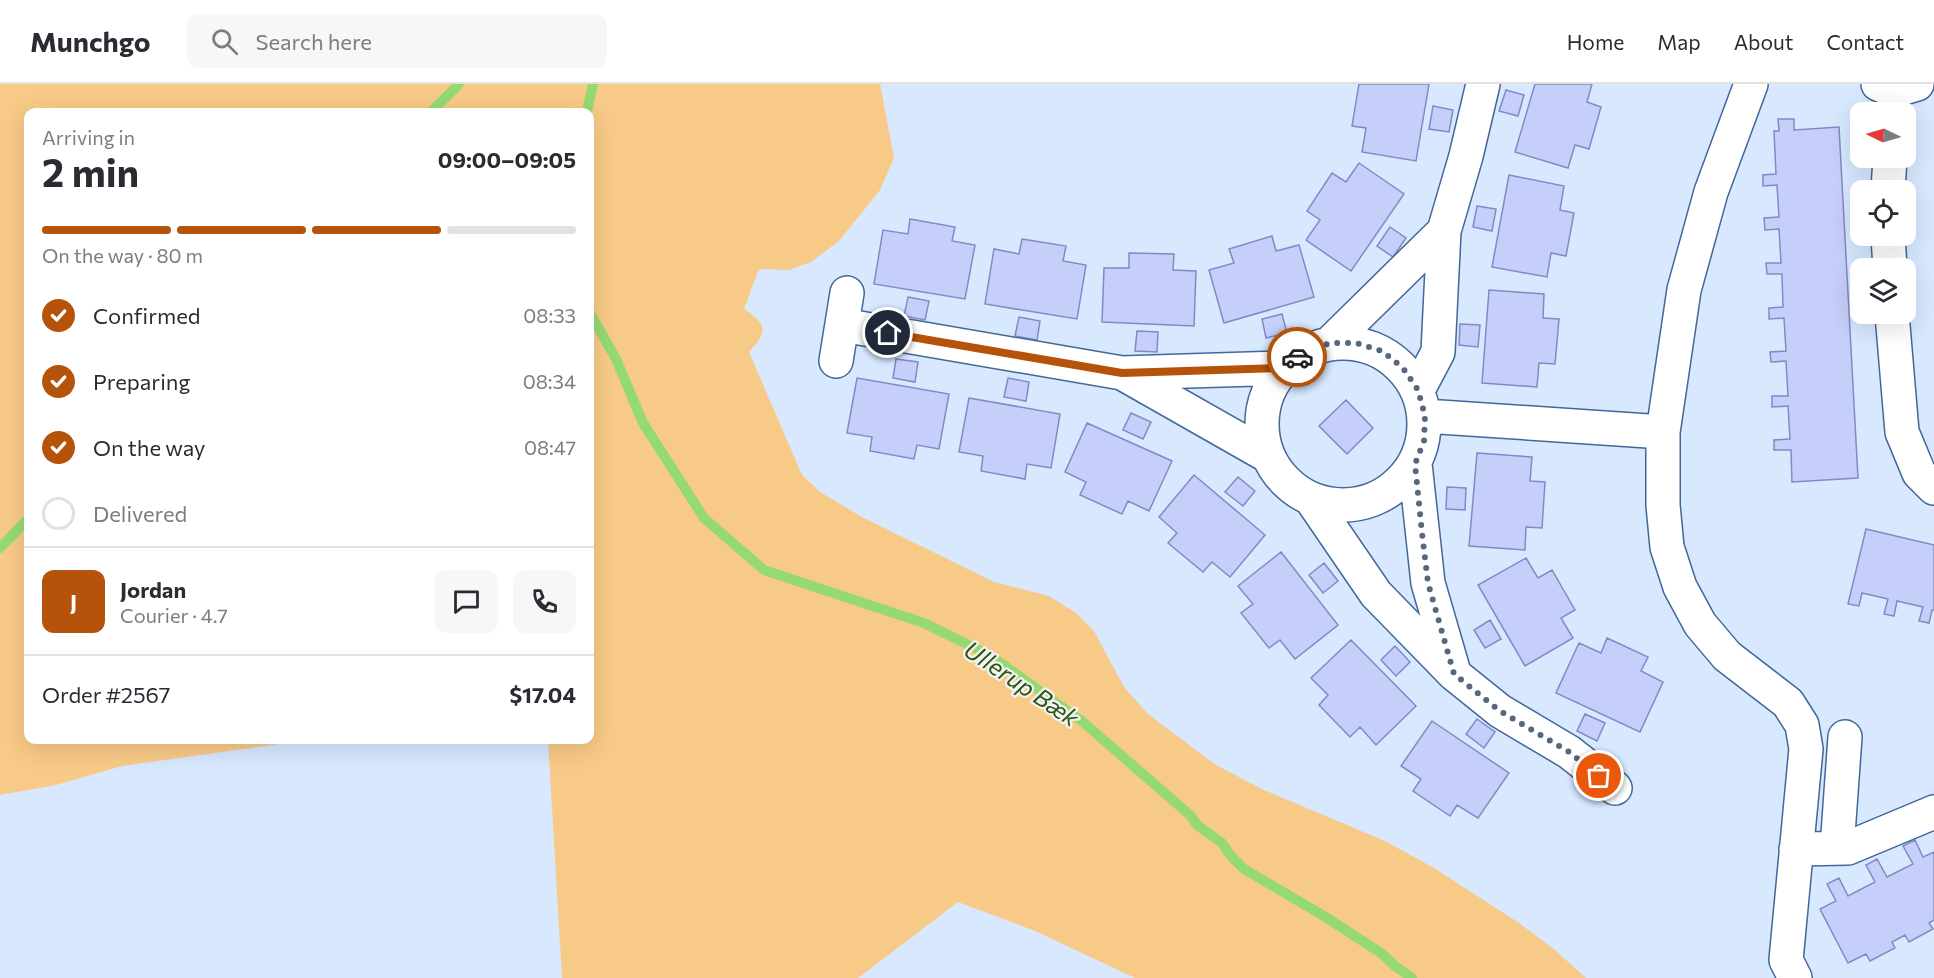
<!DOCTYPE html>
<html lang="en">
<head>
<meta charset="utf-8">
<style>
  :root { --surface:#fff; --page:#f7f7f7; --text:#2b2b33; --muted:#7c7c81; --line:#e1e1e2; --accent:#b45309 }
  body { margin:0; font-family:Commissioner,sans-serif; background:var(--page); color:var(--text); height:100vh; display:flex; flex-direction:column; font-size:22px; white-space:nowrap }
  * { box-sizing:border-box; margin:0 }
  p { font-size:20px; color:var(--muted) }
  .icon { flex:none; width:33px; height:33px; fill:none; stroke:currentColor; stroke-width:2; stroke-linecap:round; stroke-linejoin:round }
  .map { position:relative; flex:1; overflow:hidden }
  .side { position:absolute; left:24px; top:24px; width:570px; height:636px; display:flex; flex-direction:column; background:var(--surface); border-radius:12px; box-shadow:0 6px 24px #0002 }
  .side>* { flex:none }
  .needle { width:39px; rotate:275deg }
  .controls { position:absolute; left:1850px; top:18px; display:grid; gap:12px }
  .controls a { display:grid; place-items:center; width:66px; height:66px; border-radius:12px; background:var(--surface); box-shadow:0 6px 24px #0002; font-size:30px }
  .pin { position:absolute; display:grid; place-items:center; width:51px; height:51px; color:#fff; margin:-26px; border:3px solid #fff; border-radius:50%; box-shadow:0 2px 6px #0007 }
  .courier { position:absolute; display:grid; place-items:center; width:60px; height:60px; margin:-30px; border:4px solid #b45309; border-radius:50%; background:#fff; color:#222; box-shadow:0 2px 8px #0007 }
  .overview em { font-style:normal; font-weight:700 }
  .overview div { display:flex; flex-direction:column-reverse }
  .overview { display:flex; align-items:center; justify-content:space-between; height:102px; padding:0 18px }
  h1 { font-size:39px; font-weight:700; line-height:45px }
  .bar { display:grid; grid-template-columns:repeat(4,1fr); gap:9px 6px; align-content:center; height:72px; padding:0 18px }
  .bar i { height:8px; border-radius:4px; background:var(--line) }
  .bar .current { background:var(--accent) }
  .bar p { grid-column:span 4 }
  .line { display:flex; align-items:center; gap:15px; padding:0 18px; border-top:2px solid var(--line) }
  .line div { flex:1 }
  .round { display:grid; place-items:center; flex:none; width:63px; height:63px; border-radius:12px; background:var(--page) }
  ol { padding:0 18px; list-style:none }
  li { display:flex; align-items:center; gap:18px; height:66px }
  li p { margin-inline-start:auto }
  li .icon { padding:6px; border-radius:50%; background:var(--accent); color:#fff; stroke-width:4 }
  li:last-child { color:var(--muted) }
  li i { width:33px; height:33px; border:3px solid var(--line); border-radius:50% }
  header { display:flex; align-items:center; gap:36px; box-sizing:border-box; height:84px; padding:0 30px; background:var(--surface); border-bottom:2px solid var(--line) }
  header strong { font-size:28px }
  nav { display:flex; gap:33px; margin-inline-start:auto; font-size:21px }
  .search { width:420px; height:54px; background:var(--page); display:flex; align-items:center; gap:15px; box-sizing:border-box; padding:0 21px; border-radius:12px; color:var(--muted); font-size:22px }
  .map>svg:first-child { display:block }
  .green { fill:#f8ca87 }
  .lines { fill:none; stroke-linecap:round; stroke-linejoin:round }
  .stream { stroke:#95d974; stroke-width:10 }
  .building { fill:#c6cff9; stroke:#808ac6; stroke-width:1.5 }
  .minor-casing { stroke:#426799; stroke-width:36 }
  .minor { stroke:#fff; stroke-width:33 }
  .done { stroke:#57677c; stroke-width:6; stroke-dasharray:0 10.8 }
  .route { stroke:#b45309; stroke-width:8 }
  .labels { text-anchor:middle; dominant-baseline:central; stroke-width:4.5; stroke-linejoin:round; paint-order:stroke }
  .water-label { font-size:24px; font-style:italic; fill:#2b5511; stroke:#f3f3f3 }
</style>
</head>
<body>
<header>
<strong>Munchgo</strong>
<div class="search"><svg class="icon" aria-label="search" viewBox="0 0 24 24"><circle cx="10" cy="10" r="6"/><path d="M15 15l6 6"/></svg>Search here</div>
<nav><a>Home</a><a>Map</a><a>About</a><a>Contact</a></nav>
</header>
<div class="map">
<svg width="1934" height="894" viewBox="0 0 1934 894">
  <rect width="100%" height="100%" fill="#d7e8ff"/>
  <path class="green" d="M 0,0 L 880,0 L 894,74 L 880,106 L 839,157 L 811,178 L 789,186 L 759,185 L 744,225 C 768,241 768,247 749,268 L 802,391 L 820,408 L 862,433 L 994,498 L 1049,512 L 1076,529 L 1094,547 L 1124,603 L 1148,630 L 1216,681 L 1262,705 L 1385,757 L 1434,784 L 1519,839 L 1555,866 L 1586,894 L 1135,894 L 1035,847 L 958,818 L 858,894 L 562,894 L 548,656 L 590,656 L 590,28 L 28,28 L 28,656 L 307,656 L 122,682 L 56,701 L 0,711 Z"/>
  <g class="lines">
    <path class="stream" d="M 431,28 L 459,0
      M 587,28 L 593,0
      M 590,229 L 616,275 L 643,339 L 704,434 L 764,486 L 924,539 L 991,572 L 1083,638 L 1191,732 L 1197,741 L 1222,759 L 1231,772 L 1244,785 L 1324,832 L 1381,869 L 1395,882 L 1412,894
      M 0,464 L 28,435"/>
  </g>
  <path class="building" d="M 1359,0 L 1429,0 L 1416,77 L 1362,68 L 1366,44 L 1352,42 Z
    M 1535,0 L 1592,0 L 1587,18 L 1601,23 L 1589,65 L 1575,61 L 1568,84 L 1515,68 Z
    M 1506,6 L 1524,11 L 1518,32 L 1499,27 Z
    M 1433,22 L 1453,26 L 1449,48 L 1429,45 Z
    M 1778,35 L 1794,35 L 1794,46 L 1839,43 L 1858,394 L 1792,398 L 1791,366 L 1774,366 L 1774,356 L 1790,355 L 1788,322 L 1772,323 L 1772,312 L 1788,312 L 1786,277 L 1771,278 L 1770,268 L 1786,267 L 1784,234 L 1769,235 L 1769,224 L 1783,223 L 1782,190 L 1767,190 L 1766,179 L 1781,179 L 1779,145 L 1765,146 L 1764,134 L 1779,133 L 1777,101 L 1763,102 L 1763,91 L 1776,90 L 1774,47 L 1779,47 Z
    M 1359,79 L 1404,110 L 1351,187 L 1306,156 L 1320,136 L 1307,127 L 1332,89 L 1346,98 Z
    M 1509,91 L 1564,102 L 1560,126 L 1574,129 L 1566,172 L 1551,169 L 1547,193 L 1492,183 Z
    M 1477,122 L 1496,125 L 1492,147 L 1473,143 Z
    M 910,135 L 955,143 L 952,157 L 975,161 L 965,215 L 874,200 L 883,146 L 908,150 Z
    M 1390,143 L 1406,154 L 1393,173 L 1377,162 Z
    M 1272,152 L 1276,167 L 1299,161 L 1314,213 L 1224,239 L 1209,186 L 1234,179 L 1229,165 Z
    M 1022,155 L 1066,162 L 1063,177 L 1086,181 L 1077,235 L 985,220 L 994,165 L 1019,170 Z
    M 1129,169 L 1174,170 L 1173,186 L 1196,187 L 1194,242 L 1102,238 L 1104,184 L 1129,184 Z
    M 1489,206 L 1544,210 L 1543,234 L 1559,235 L 1555,280 L 1539,279 L 1537,303 L 1482,299 Z
    M 908,213 L 929,217 L 925,236 L 904,232 Z
    M 1282,230 L 1287,249 L 1266,254 L 1262,235 Z
    M 1019,233 L 1040,237 L 1037,256 L 1015,252 Z
    M 1460,240 L 1480,241 L 1478,263 L 1459,261 Z
    M 1137,247 L 1158,248 L 1157,268 L 1135,267 Z
    M 896,275 L 918,278 L 915,298 L 893,294 Z
    M 857,294 L 949,310 L 939,365 L 917,361 L 914,375 L 870,367 L 872,353 L 847,349 Z
    M 1008,294 L 1029,298 L 1026,317 L 1004,313 Z
    M 969,314 L 1060,330 L 1051,384 L 1027,380 L 1025,395 L 981,387 L 983,372 L 959,368 Z
    M 1346,316 L 1373,344 L 1347,370 L 1319,342 Z
    M 1131,329 L 1151,338 L 1143,355 L 1123,346 Z
    M 1087,339 L 1172,377 L 1149,427 L 1128,417 L 1122,430 L 1080,411 L 1086,398 L 1065,388 Z
    M 1477,369 L 1532,373 L 1530,397 L 1545,398 L 1542,444 L 1526,443 L 1525,466 L 1469,462 Z
    M 1194,391 L 1265,451 L 1230,493 L 1212,478 L 1203,488 L 1168,459 L 1177,449 L 1159,433 Z
    M 1238,393 L 1255,407 L 1243,422 L 1225,408 Z
    M 1447,403 L 1466,404 L 1465,426 L 1446,425 Z
    M 1866,445 L 1934,461 L 1934,526 L 1932,526 L 1929,539 L 1919,537 L 1923,523 L 1897,517 L 1894,532 L 1884,530 L 1888,515 L 1862,509 L 1859,522 L 1848,520 Z
    M 1281,468 L 1338,541 L 1295,575 L 1280,556 L 1269,564 L 1241,529 L 1253,520 L 1238,502 Z
    M 1526,474 L 1538,494 L 1552,486 L 1575,526 L 1561,534 L 1573,554 L 1525,582 L 1478,501 Z
    M 1324,479 L 1338,497 L 1323,509 L 1309,491 Z
    M 1490,536 L 1501,555 L 1485,564 L 1474,546 Z
    M 1607,554 L 1648,573 L 1641,587 L 1663,598 L 1640,648 L 1556,609 L 1579,559 L 1601,569 Z
    M 1351,556 L 1416,622 L 1376,661 L 1360,643 L 1350,653 L 1319,621 L 1328,611 L 1311,594 Z
    M 1395,562 L 1410,578 L 1396,592 L 1381,576 Z
    M 1585,630 L 1605,639 L 1597,657 L 1577,647 Z
    M 1477,635 L 1495,648 L 1484,664 L 1466,650 Z
    M 1432,637 L 1509,689 L 1478,734 L 1457,721 L 1450,732 L 1413,707 L 1421,695 L 1401,682 Z
    M 1915,756 L 1923,773 L 1934,768 L 1934,836 L 1929,839 L 1933,845 L 1909,858 L 1905,851 L 1892,858 L 1895,864 L 1870,877 L 1866,870 L 1848,879 L 1820,825 L 1836,817 L 1827,800 L 1839,794 L 1848,812 L 1875,798 L 1866,781 L 1877,775 L 1887,793 L 1913,780 L 1903,762 Z"/>
  <g class="lines">
    <defs>
      <path id="minor" d="M 1751,0 L 1711,108 L 1684,206 L 1663,348 L 1663,421 L 1667,463 L 1680,503 L 1700,540 L 1727,572 L 1788,619 L 1802,641 L 1806,665 L 1786,876 L 1795,894
        M 1878,0 L 1894,7 L 1917,0
        M 1888,106 L 1890,74
        M 1888,152 L 1890,184
        M 1892,230 L 1902,348 L 1919,389 L 1934,404
        M 842,241 L 1122,289 L 1284,284
        M1262 340a81 81 0 1 1 162 0a81 81 0 1 1-162 0Z
        M 1330,259 L 1444,147
        M 836,277 L 847,209
        M 1122,289 L 1268,372
        M 1418,306 L 1438,268 L 1444,147 L 1466,72 L 1483,0
        M 1425,332 L 1663,348
        M 1415,380 L 1428,499 L 1453,585
        M 1311,415 L 1376,510 L 1454,590 L 1500,627 L 1569,668 L 1615,704
        M 1837,764 L 1845,653
        M 1796,765 L 1848,764 L 1934,728"/>
    </defs>
    <use href="#minor" class="minor-casing"/>
    <use href="#minor" class="minor"/>
  </g>
  <g class="lines">
    <path class="done" d="M 1297,273 L 1305,268 L 1330,259 L 1356,259 L 1382,267 L 1403,284 L 1418,306 L 1425,332 L 1424,357 L 1415,380 L 1422,449 L 1428,499 L 1454,590 L 1500,627 L 1569,668 L 1599,692"/>
    <path class="route" d="M 888,249 L 1122,289 L 1284,284 L 1297,273"/>
  </g>
  <g class="labels">
    <g class="water-label">
      <text transform="translate(1022 599) rotate(34)">Ullerup Bæk</text>
    </g>
  </g>
</svg>
<div class="controls">
<a><svg class="needle" viewBox="-14 -14 28 28"><path d="M0-13l5 13h-10z" fill="#e53935"/><path d="M0 13l5-13h-10z" fill="#7c7c81"/></svg></a>
<a><svg class="icon" aria-label="locate" viewBox="0 0 24 24"><circle cx="12" cy="12" r="6"/><path d="M12 2v4M12 18v4M2 12h4M18 12h4"/></svg></a>
<a><svg class="icon" aria-label="layers" viewBox="0 0 24 24"><path d="M12 4l9 5-9 5-9-5zM3 14l9 5 9-5"/></svg></a>
</div>
<div class="pin" style="left:1599px;top:692px;background:#ea580c"><svg class="icon" aria-label="bag" viewBox="0 0 24 24"><path d="M5 8h14l-1 12H6zM9 8a3 3 0 0 1 6 0"/></svg></div>
<div class="pin" style="left:888px;top:249px;background:#1f2937"><svg class="icon" aria-label="home" viewBox="0 0 24 24"><path d="M3 11l9-7 9 7M6 9v11h12V9"/></svg></div>
<div class="courier" style="left:1297px;top:273px"><svg class="icon" aria-label="car" viewBox="0 0 24 24"><path d="M5 17H2v-5l4-1 3-4h7l3 4 3 1v5h-3M9 17h6M6 11h13"/><circle cx="7" cy="17" r="2"/><circle cx="17" cy="17" r="2"/></svg></div>
<section class="side">
<div class="overview"><div><h1>2 min</h1><p>Arriving in</p></div><em>09:00–09:05</em></div>
<div class="bar"><i class="current"></i><i class="current"></i><i class="current"></i><i></i><p>On the way · 80 m</p></div>
<ol>
<li><svg class="icon" aria-label="check" viewBox="0 0 24 24"><path d="M5 12l5 5 9-10"/></svg>Confirmed<p>08:33</p></li>
<li><svg class="icon" aria-label="check" viewBox="0 0 24 24"><path d="M5 12l5 5 9-10"/></svg>Preparing<p>08:34</p></li>
<li><svg class="icon" aria-label="check" viewBox="0 0 24 24"><path d="M5 12l5 5 9-10"/></svg>On the way<p>08:47</p></li>
<li><i></i>Delivered</li>
</ol>
<div class="line" style="height:108px"><b class="round" style="background:var(--accent);color:#fff">J</b><div><b>Jordan</b><p>Courier · 4.7</p></div><a class="round"><svg class="icon" aria-label="chat" viewBox="0 0 24 24"><path d="M4 5h16v11H9l-5 4z"/></svg></a><a class="round"><svg class="icon" aria-label="phone" viewBox="0 0 24 24"><path d="M5 4h4l2 5-3 2q2 4 5 5l2-3 5 2v4C11 20 4 13 5 4z"/></svg></a></div>
<div class="line" style="height:78px"><div>Order #2567</div><b>$17.04</b></div>
</section>
</div>
</body>
</html>
